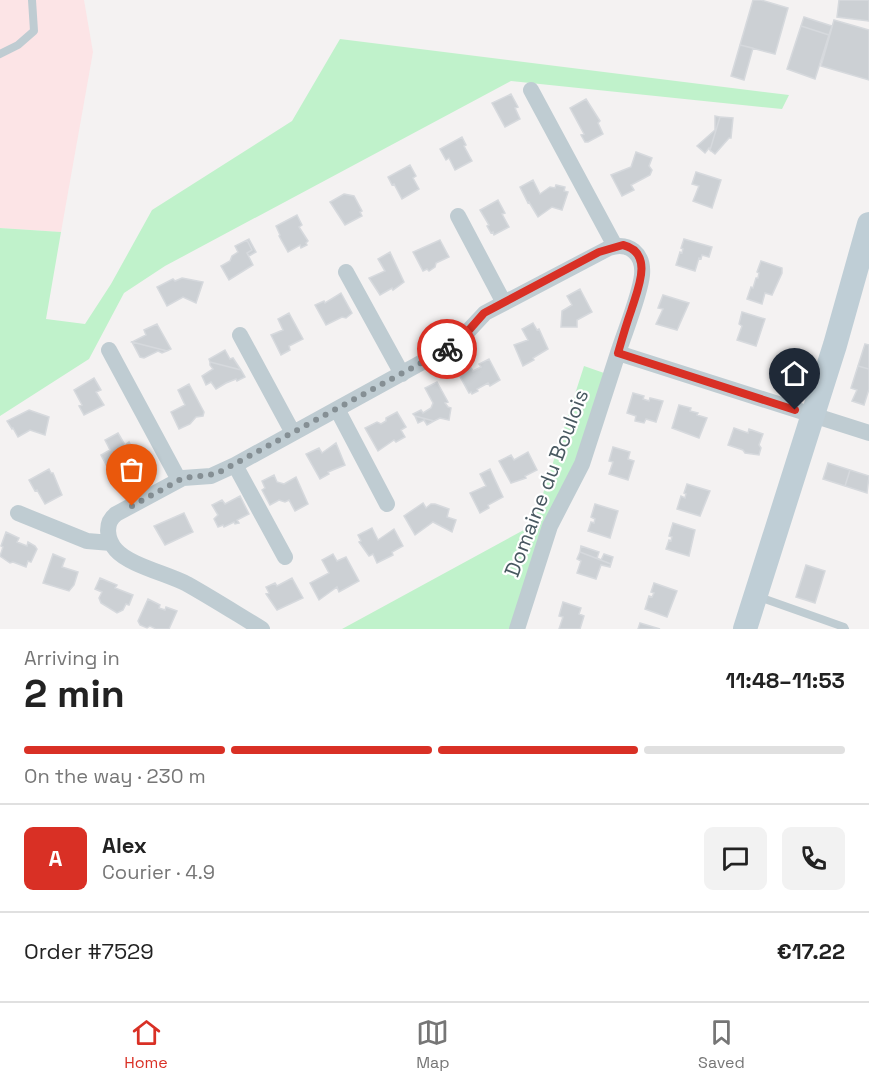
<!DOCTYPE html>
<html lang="en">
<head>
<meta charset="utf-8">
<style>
  :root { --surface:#fff; --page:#f2f2f2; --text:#222; --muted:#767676; --line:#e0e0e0; --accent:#d93025 }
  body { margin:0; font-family:"Space Grotesk",sans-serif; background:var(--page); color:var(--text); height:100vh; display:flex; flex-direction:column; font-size:22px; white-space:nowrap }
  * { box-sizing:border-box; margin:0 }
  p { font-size:20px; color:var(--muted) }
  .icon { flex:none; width:33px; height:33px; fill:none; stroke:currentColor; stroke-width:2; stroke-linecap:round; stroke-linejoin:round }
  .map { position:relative; height:629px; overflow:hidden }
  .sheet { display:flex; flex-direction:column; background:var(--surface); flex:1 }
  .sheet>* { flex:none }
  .pin { position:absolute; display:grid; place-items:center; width:51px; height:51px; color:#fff; margin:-62px -26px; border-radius:50% 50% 50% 0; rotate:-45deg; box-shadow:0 0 6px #0007 }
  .pin .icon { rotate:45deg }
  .courier { position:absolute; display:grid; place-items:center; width:60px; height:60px; margin:-30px; border:4px solid #d93025; border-radius:50%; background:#fff; color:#222; box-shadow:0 2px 8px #0007 }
  .head em { font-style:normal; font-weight:800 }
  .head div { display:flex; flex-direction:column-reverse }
  .head { display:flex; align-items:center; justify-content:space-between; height:102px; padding:0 24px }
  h1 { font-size:39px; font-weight:800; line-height:45px }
  .bar { display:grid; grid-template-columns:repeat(4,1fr); gap:9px 6px; align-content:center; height:72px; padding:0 24px }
  .bar i { height:8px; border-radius:4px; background:var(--line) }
  .bar .active { background:var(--accent) }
  .bar p { grid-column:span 4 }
  .line { display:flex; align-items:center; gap:15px; padding:0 24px; border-top:2px solid var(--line) }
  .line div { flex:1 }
  .round { display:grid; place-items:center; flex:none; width:63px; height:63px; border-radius:9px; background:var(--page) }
  .menu { display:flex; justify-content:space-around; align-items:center; height:84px; border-top:2px solid var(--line); background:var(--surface); font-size:16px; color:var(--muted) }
  .menu a { display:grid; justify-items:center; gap:3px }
  .menu .active { color:var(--accent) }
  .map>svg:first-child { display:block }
  .medical { fill:#fce4e6 }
  .green { fill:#c0f2cb }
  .building { fill:#ccd0d4; stroke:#d6d9dd; stroke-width:1.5 }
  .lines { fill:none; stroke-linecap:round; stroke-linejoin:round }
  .lane { stroke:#bfccd2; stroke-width:8 }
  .street { stroke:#bfccd2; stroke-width:16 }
  .secondary { stroke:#bfced6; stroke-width:24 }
  .done { stroke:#858f94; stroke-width:6; stroke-dasharray:0 10.8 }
  .route { stroke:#d93025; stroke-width:8 }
  .labels { text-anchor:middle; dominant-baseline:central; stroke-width:4.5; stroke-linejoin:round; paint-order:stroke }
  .street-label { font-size:21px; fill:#495961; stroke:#fff }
</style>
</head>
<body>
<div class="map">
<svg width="869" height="629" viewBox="0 0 869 629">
  <rect width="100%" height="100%" fill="#f4f2f2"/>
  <path class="medical" d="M 0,0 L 84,0 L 93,52 L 61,232 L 0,228 Z"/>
  <path class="green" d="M 340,39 L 789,95 L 782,109 L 511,81 L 165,266 L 124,293 L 89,359 L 0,416 L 0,228 L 61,232 L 46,319 L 85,324 L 111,284 L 152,210 L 292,121 Z
    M 584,366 L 604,373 L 572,471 L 510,629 L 342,629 L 533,525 Z"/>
  <path class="building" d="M 753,0 L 761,0 L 788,8 L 775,54 L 740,45 Z
    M 839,0 L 869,0 L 869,21 L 837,17 Z
    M 804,17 L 832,26 L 829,35 L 801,26 Z
    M 834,20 L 869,30 L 869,80 L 821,66 Z
    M 801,26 L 829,35 L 815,79 L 787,69 Z
    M 740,45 L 753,48 L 744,80 L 731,76 Z
    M 511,94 L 518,107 L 515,108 L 520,119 L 505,127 L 492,103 Z
    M 586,99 L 600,121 L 598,123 L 603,134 L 588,142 L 585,142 L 581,135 L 584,134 L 570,108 Z
    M 715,116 L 720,117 L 710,150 L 709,148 L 705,153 L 697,146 L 715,130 Z
    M 720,117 L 733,118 L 731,138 L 729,138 L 715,154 L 710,150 Z
    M 462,137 L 466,145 L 464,146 L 472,161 L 455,170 L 449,158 L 446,160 L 440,149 Z
    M 636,152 L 652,158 L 649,166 L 652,170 L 650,175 L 631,185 L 634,190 L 622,196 L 611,175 L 631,167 Z
    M 410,165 L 416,176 L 413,178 L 419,189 L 402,199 L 394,184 L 392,185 L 388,177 Z
    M 696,172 L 721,180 L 712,208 L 693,201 L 699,186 L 692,184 Z
    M 533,180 L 540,194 L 550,187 L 555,188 L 556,185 L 565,187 L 564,191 L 568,192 L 562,210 L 552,207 L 538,217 L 529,202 L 528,203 L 520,187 Z
    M 344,194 L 354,196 L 362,211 L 360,212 L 362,216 L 345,225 L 330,202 Z
    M 498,200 L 505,213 L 502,214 L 509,227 L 494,235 L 493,232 L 491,233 L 487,226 L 489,225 L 480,210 Z
    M 297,215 L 302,225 L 299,227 L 308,241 L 306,243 L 307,245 L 301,248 L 300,245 L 288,252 L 279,236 L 280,235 L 276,226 Z
    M 249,239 L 256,252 L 249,256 L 247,253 L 252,250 L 247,240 Z
    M 684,239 L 712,247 L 709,257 L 702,255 L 701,259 L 699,258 L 695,271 L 676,265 L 680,252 L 682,253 L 683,249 L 681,248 Z
    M 247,240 L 252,250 L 247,253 L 253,265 L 229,280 L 221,266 L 230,261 L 232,256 L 238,252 L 235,246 Z
    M 440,240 L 449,257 L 436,263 L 435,267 L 429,271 L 427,269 L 423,271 L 413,252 Z
    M 390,252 L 404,282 L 393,290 L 392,288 L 380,295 L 369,278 L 385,271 L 378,259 Z
    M 761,261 L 782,268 L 782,273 L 772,295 L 765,293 L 762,304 L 747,299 L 751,287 L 753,288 L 756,278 L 758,278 L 759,273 L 757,272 Z
    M 182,278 L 203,282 L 196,303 L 183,297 L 167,306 L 157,287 L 173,279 L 175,281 Z
    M 580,289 L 592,312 L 577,320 L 577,327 L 561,327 L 562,311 L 572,305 L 567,296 Z
    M 341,293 L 352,313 L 346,318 L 342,317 L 326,325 L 315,305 L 324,301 L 325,303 Z
    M 663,295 L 689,303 L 677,330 L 656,324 L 663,309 L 658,308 Z
    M 742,312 L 765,319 L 756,346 L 737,340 L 742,326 L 739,324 Z
    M 289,313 L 303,339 L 289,346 L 290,350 L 281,355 L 271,335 L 283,330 L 278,319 Z
    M 533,323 L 537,330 L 539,329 L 548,349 L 533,358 L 534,360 L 523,366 L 514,345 L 528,340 L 522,329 Z
    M 157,324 L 171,349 L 167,351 L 132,342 L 146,335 L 144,330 Z
    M 132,342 L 167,351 L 162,353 L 158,351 L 144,358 L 140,357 Z
    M 865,344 L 869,345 L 869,369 L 858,366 Z
    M 225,350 L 230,359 L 233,358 L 241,370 L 210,362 L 209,359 Z
    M 489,359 L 500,380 L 490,386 L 488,383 L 477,389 L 478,391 L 472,394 L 471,392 L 469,393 L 458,373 L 470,366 L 473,371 L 481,367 L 479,364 Z
    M 210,362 L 241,370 L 245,377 L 237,381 L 236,379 L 226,383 L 216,389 L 211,382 L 206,385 L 202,376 L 213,369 L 210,365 Z
    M 858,366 L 869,369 L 869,389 L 864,405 L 852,401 L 857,390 L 851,388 Z
    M 94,378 L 101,390 L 96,392 L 104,405 L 84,415 L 79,406 L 82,405 L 74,390 Z
    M 437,382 L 448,402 L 445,403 L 448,407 L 451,408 L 449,420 L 440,418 L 434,421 L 415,416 L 413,414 L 421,410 L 423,413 L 431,408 L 433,403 L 425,388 Z
    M 189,384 L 204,412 L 203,416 L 196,417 L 190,424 L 179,429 L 171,412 L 185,405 L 178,390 Z
    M 633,393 L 644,396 L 643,399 L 649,401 L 650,398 L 663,401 L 656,422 L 646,419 L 644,423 L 635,421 L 636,416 L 627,413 Z
    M 679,405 L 691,408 L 690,411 L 698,413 L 697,415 L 707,418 L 699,438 L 672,428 Z
    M 29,410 L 49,417 L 45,435 L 30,430 L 18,437 L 13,428 L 12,429 L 7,421 Z
    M 397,412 L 406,427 L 401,430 L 405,437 L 396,442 L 394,440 L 378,451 L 365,428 L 377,422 L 381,424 L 386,421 L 386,418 Z
    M 415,416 L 434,421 L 427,425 L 424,420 L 418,423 Z
    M 734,428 L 748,433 L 749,429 L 763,434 L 759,445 L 761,448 L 759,455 L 745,453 L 743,450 L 728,445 Z
    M 118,433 L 125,445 L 129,442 L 140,463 L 130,468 L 128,465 L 111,474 L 101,455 L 110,450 L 105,440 Z
    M 336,443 L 345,465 L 328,472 L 329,474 L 320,479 L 306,454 L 319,448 L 322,453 Z
    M 613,447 L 630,452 L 628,459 L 634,461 L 628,480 L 609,474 L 613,462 L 609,461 Z
    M 528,452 L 537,470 L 525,476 L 526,478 L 511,483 L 499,461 L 511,455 L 514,460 Z
    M 828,463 L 850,470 L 845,486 L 823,479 Z
    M 49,469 L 51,473 L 53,473 L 62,495 L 45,504 L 37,490 L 35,491 L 29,480 Z
    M 490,469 L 503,497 L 488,505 L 489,508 L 480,513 L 470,493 L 486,486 L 480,474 Z
    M 850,470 L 869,476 L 867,493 L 845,486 Z
    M 274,475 L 277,482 L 284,484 L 296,477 L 308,504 L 295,511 L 289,500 L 285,502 L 279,500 L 270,505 L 262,490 L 265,488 L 262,481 Z
    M 687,484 L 710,491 L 700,516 L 677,509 L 681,496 L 685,498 L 686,494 L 684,493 Z
    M 240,496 L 249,514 L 237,520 L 239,523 L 235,524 L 234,522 L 224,527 L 223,525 L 218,527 L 214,519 L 218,515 L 212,505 L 222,500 L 225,504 Z
    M 423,503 L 426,508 L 431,504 L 435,504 L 449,509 L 447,517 L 456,520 L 452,532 L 433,522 L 415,535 L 404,516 Z
    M 595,504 L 618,511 L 610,538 L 588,531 L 591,522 L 594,523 L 595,519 L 591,517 Z
    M 184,513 L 193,532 L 165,545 L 154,526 Z
    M 673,523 L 695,530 L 689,556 L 666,549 L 669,540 L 671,541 L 672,537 L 669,536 Z
    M 372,528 L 378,540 L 394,529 L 403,546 L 392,552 L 393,555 L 377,563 L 373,554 L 369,556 L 359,542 L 361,541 L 358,535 Z
    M 6,532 L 19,538 L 17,542 L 27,546 L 28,542 L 35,546 L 37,549 L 31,562 L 28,561 L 26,567 L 13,562 L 10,563 L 0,556 L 3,547 L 1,546 Z
    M 581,546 L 599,552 L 597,558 L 601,560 L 604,554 L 613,557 L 611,564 L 580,552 Z
    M 580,552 L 611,564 L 610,567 L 601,565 L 596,579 L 577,573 L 581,561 L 577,559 Z
    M 53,554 L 65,559 L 62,567 L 78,572 L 74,585 L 69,591 L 43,583 Z
    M 333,554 L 337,561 L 346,557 L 359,581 L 339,592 L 337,587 L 319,600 L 310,583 L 329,573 L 322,560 Z
    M 806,565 L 825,571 L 815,603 L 796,597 Z
    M 100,578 L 117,585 L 115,588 L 133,595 L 129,605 L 126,604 L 123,610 L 117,613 L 101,603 L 99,598 L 102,592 L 95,589 Z
    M 292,578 L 303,598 L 277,610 L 266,594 L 269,593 L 266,587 L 275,583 L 277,586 Z
    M 654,583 L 677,591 L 667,617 L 645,609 L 649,596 L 652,597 L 654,593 L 651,592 Z
    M 148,599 L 160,605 L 159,608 L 165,610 L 166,607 L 177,611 L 169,629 L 156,629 L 150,626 L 147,628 L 140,625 L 138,621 Z
    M 563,602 L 581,608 L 579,614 L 584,616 L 580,629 L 559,629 L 563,617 L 559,616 Z
    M 640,623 L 660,629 L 638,629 Z"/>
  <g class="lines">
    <path class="lane" d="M 0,54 L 18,45 L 34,31 L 32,0
      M 756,596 L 844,627 L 845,629"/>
    <path class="street" d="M 531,90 L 615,246
      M 458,216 L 504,303
      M 346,272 L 402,374
      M 240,335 L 293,433
      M 109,350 L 179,480
      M 337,409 L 387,504
      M 235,465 L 285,557
      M 18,513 L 87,541 L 111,543
      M 262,629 C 237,614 212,598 187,584 C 168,574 129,565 116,550 C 107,540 104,523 116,514 L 183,478 L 211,476 L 235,465 L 457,343 L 485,313 L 609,248 C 629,241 644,254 642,275 C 640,295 625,331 618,353 L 869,433
      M 517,629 L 550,526 L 582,464 L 618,353"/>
    <path class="secondary" d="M 745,629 L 835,345 L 869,224"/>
  </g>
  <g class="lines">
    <path class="done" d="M 132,506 L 183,478 L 216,474 L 447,349"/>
    <path class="route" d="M 447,349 L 462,338 L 484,313 L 599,252 L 623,245 C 655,253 637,291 631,311 C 626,325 622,339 618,353 L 795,410"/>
  </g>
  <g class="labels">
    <g class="street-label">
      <text transform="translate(546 483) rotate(-69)">Domaine du Boulois</text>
    </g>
  </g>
</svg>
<div class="pin" style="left:132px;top:506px;background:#ea580c"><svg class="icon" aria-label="bag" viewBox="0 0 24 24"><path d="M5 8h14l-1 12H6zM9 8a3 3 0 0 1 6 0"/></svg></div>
<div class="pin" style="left:795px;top:410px;background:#1f2937"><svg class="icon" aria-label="home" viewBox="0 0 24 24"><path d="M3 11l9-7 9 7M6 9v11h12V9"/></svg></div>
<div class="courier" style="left:447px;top:349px"><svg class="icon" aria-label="bike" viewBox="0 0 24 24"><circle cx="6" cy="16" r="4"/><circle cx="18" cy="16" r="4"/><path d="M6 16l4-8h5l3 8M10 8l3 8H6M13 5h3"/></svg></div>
</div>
<section class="sheet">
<div class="head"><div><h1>2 min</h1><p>Arriving in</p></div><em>11:48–11:53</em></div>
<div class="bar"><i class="active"></i><i class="active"></i><i class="active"></i><i></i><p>On the way · 230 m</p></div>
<div class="line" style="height:108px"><b class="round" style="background:var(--accent);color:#fff">A</b><div><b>Alex</b><p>Courier · 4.9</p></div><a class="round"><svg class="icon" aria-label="chat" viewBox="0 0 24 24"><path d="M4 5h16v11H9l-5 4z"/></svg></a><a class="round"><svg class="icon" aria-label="phone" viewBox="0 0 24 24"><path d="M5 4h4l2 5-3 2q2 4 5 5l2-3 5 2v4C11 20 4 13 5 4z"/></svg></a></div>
<div class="line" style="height:78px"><div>Order #7529</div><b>€17.22</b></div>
</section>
<nav class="menu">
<a class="active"><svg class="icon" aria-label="home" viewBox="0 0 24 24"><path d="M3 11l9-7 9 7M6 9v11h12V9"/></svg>Home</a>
<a><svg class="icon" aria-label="map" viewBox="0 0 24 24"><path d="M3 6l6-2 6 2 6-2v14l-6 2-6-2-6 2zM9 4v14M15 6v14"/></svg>Map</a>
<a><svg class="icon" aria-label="saved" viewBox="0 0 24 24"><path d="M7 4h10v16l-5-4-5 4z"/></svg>Saved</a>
</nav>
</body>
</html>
